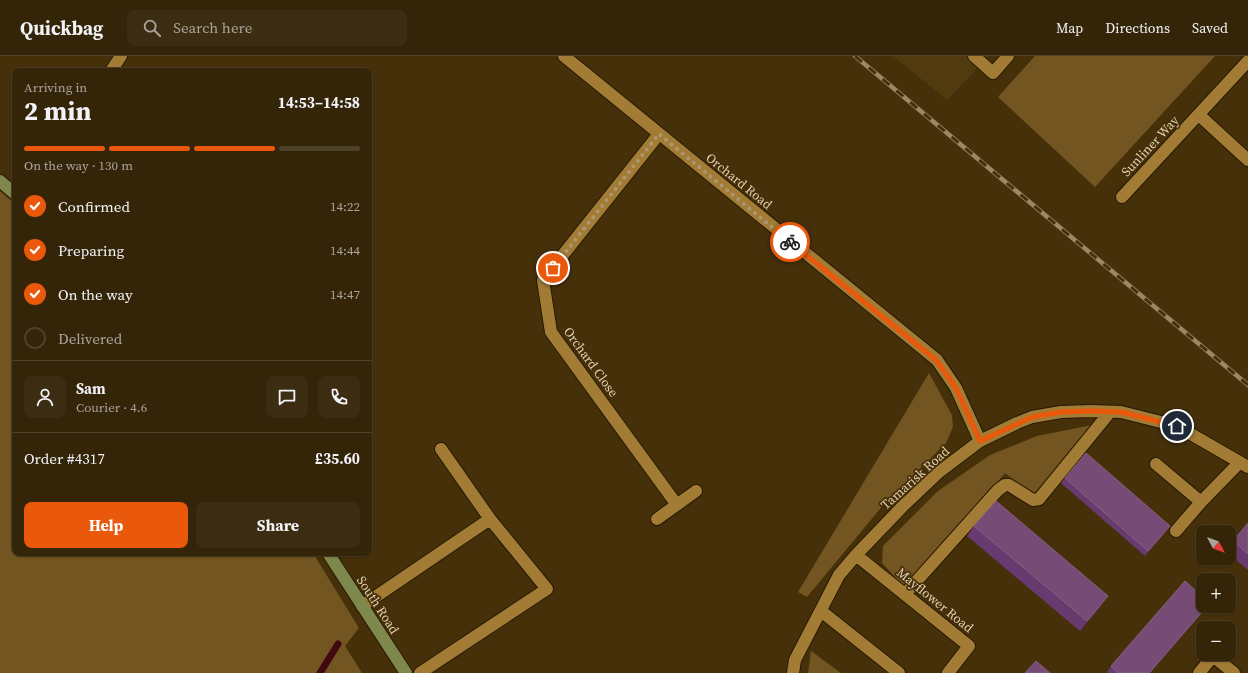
<!DOCTYPE html>
<html lang="en">
<head>
<meta charset="utf-8">
<style>
  :root { --surface:#342408; --page:#3c2c12; --text:#f1f3f6; --muted:#a9a49c; --line:#4e4129; --accent:#ea580c }
  body { margin:0; font-family:"Source Serif 4",serif; background:var(--page); color:var(--text); height:100vh; display:flex; flex-direction:column; font-size:15px; white-space:nowrap }
  * { box-sizing:border-box; margin:0 }
  p { font-size:13px; color:var(--muted) }
  .icon { flex:none; width:22px; height:22px; fill:none; stroke:currentColor; stroke-width:2; stroke-linecap:round; stroke-linejoin:round }
  .map { position:relative; flex:1; overflow:hidden }
  .drawer { position:absolute; left:12px; top:12px; width:360px; height:488px; display:flex; flex-direction:column; background:var(--surface); border-radius:8px; box-shadow:0 1px 3px #0004,0 0 0 1px var(--line) }
  .drawer>* { flex:none }
  .needle { width:26px; rotate:131deg }
  .controls { position:absolute; left:1196px; top:469px; display:grid; gap:8px }
  .controls a { display:grid; place-items:center; width:40px; height:40px; border-radius:8px; background:var(--surface); box-shadow:0 1px 3px #0004,0 0 0 1px var(--line); font-size:20px }
  .pin { position:absolute; display:grid; place-items:center; width:34px; height:34px; color:#fff; margin:-17px; border:2px solid #fff; border-radius:50%; box-shadow:0 1px 4px #0007 }
  .courier { position:absolute; display:grid; place-items:center; width:40px; height:40px; margin:-20px; border:3px solid #ea580c; border-radius:50%; background:#fff; color:#222; box-shadow:0 1px 5px #0007 }
  .headline em { font-style:normal; font-weight:700 }
  .headline div { display:flex; flex-direction:column-reverse }
  .headline { display:flex; align-items:center; justify-content:space-between; height:68px; padding:0 12px }
  h1 { font-size:26px; font-weight:700; line-height:30px }
  .bar { display:grid; grid-template-columns:repeat(4,1fr); gap:6px 4px; align-content:center; height:48px; padding:0 12px }
  .bar i { height:5px; border-radius:3px; background:var(--line) }
  .bar .on { background:var(--accent) }
  .bar p { grid-column:span 4 }
  .line { display:flex; align-items:center; gap:10px; padding:0 12px; border-top:1px solid var(--line) }
  .line div { flex:1 }
  .round { display:grid; place-items:center; flex:none; width:42px; height:42px; border-radius:8px; background:var(--page) }
  ol { padding:0 12px; list-style:none }
  li { display:flex; align-items:center; gap:12px; height:44px }
  li p { margin-inline-start:auto }
  li .icon { padding:4px; border-radius:50%; background:var(--accent); color:#fff; stroke-width:4 }
  li:last-child { color:var(--muted) }
  li i { width:22px; height:22px; border:2px solid var(--line); border-radius:50% }
  .primary-button { display:flex; gap:8px; margin-top:auto; padding:8px 12px }
  .primary-button a { flex:1; height:46px; border-radius:8px; background:var(--accent); color:#fff; font-size:16px; font-weight:700; line-height:46px; text-align:center }
  .primary-button a+a { background:var(--page); color:var(--text) }
  header { display:flex; align-items:center; gap:24px; box-sizing:border-box; height:56px; padding:0 20px; background:var(--surface); border-bottom:1px solid var(--line) }
  header strong { font-size:19px }
  nav { display:flex; gap:22px; margin-inline-start:auto; font-size:14px }
  .search { width:280px; height:36px; background:var(--page); display:flex; align-items:center; gap:10px; box-sizing:border-box; padding:0 14px; border-radius:8px; color:var(--muted); font-size:15px }
  .map>svg:first-child { display:block }
  .built { fill:#513a0e }
  .green { fill:#725520 }
  .lines { fill:none; stroke-linecap:round; stroke-linejoin:round }
  .stream { stroke:#430911; stroke-width:7 }
  .minor-casing { stroke:#261a04; stroke-width:14 }
  .major-casing { stroke:#261a04; stroke-width:14 }
  .minor { stroke:#a27b35; stroke-width:12 }
  .major { stroke:#7f884c; stroke-width:12 }
  .rail-casing { stroke:#9c8764; stroke-width:4.5 }
  .rail { stroke:#45300a; stroke-width:3; stroke-dasharray:9; stroke-linecap:butt }
  .wall { fill:#683b70 }
  .shaded-wall { fill:#553044 }
  .building { fill:#764b76; stroke:#87607f }
  .done { stroke:#ac9775; stroke-width:4; stroke-dasharray:0 7.2 }
  .route { stroke:#ea580c; stroke-width:5 }
  .labels { text-anchor:middle; dominant-baseline:central; stroke-width:3.5; stroke-linejoin:round; paint-order:stroke }
  .street-label { font-size:13px; fill:#e4cfae; stroke:#45300a }
</style>
</head>
<body>
<header>
<strong>Quickbag</strong>
<div class="search"><svg class="icon" aria-label="search" viewBox="0 0 24 24"><circle cx="10" cy="10" r="6"/><path d="M15 15l6 6"/></svg>Search here</div>
<nav><a>Map</a><a>Directions</a><a>Saved</a></nav>
</header>
<div class="map">
<svg width="1248" height="617" viewBox="0 0 1248 617">
  <rect width="100%" height="100%" fill="#45300a"/>
  <path class="built" d="M 893,0 L 989,0 L 947,44 Z"/>
  <path class="green" d="M 1035,0 L 1215,0 L 1095,131 L 998,41 Z
    M 0,135 L 15,148 L 15,497 L 313,497 L 359,572 L 345,590 L 362,617 L 0,617 Z
    M 929,317 L 952,359 L 953,371 L 946,387 L 884,448 L 807,541 L 798,536 Z
    M 1092,369 L 1033,439 L 1005,417 L 912,530 L 907,534 L 882,507 L 883,490 L 938,435 L 990,399 L 1037,380 Z
    M 811,595 L 841,617 L 808,617 Z"/>
  <g class="lines">
    <path class="stream" d="M 320,617 L 338,588"/>
    <defs>
      <path id="minor" d="M 564,0 L 937,304 L 956,332 L 980,385
        M 974,0 L 993,17 L 1008,0
        M 111,15 L 121,0
        M 1199,59 L 1248,104
        M 659,78 L 543,224 L 551,276 L 677,449
        M 1122,141 L 1248,5
        M 441,393 L 490,463
        M 1156,408 L 1201,446
        M 657,463 L 696,435
        M 1176,475 L 1201,446 L 1240,406
        M 856,499 L 969,590 L 948,617
        M 905,538 L 998,434 L 1005,429 L 1009,429 L 1033,444 L 1039,443 L 1110,356
        M 362,550 L 490,463 L 547,533 L 420,617
        M 821,555 L 899,617
        M 793,617 L 795,604 L 839,519 L 856,499 L 902,451 L 939,416 L 980,385 L 1017,367 L 1032,361 L 1061,356 L 1090,355 L 1121,356 L 1177,370 L 1248,411
        M 1199,617 L 1213,600 L 1234,617"/>
      <path id="major" d="M 0,125 L 15,138
        M 328,497 L 406,617"/>
    </defs>
    <use href="#minor" class="minor-casing"/>
    <use href="#major" class="major-casing"/>
    <use href="#minor" class="minor"/>
    <use href="#major" class="major"/>
    <defs>
      <path id="rail" d="M 855,0 L 1248,329"/>
    </defs>
    <use href="#rail" class="rail-casing"/>
    <use href="#rail" class="rail"/>
  </g>
  <path class="wall" d="M 1065,422 L 1166,475 L 1145,500 L 1061,427 Z
    M 1248,467 L 1248,514 L 1229,498 L 1229,491 Z
    M 974,470 L 1101,550 L 1080,575 L 967,480 Z
    M 1206,552 L 1150,617 L 1109,617 L 1107,616 L 1111,610 Z"/>
  <path class="shaded-wall" d="M 1170,470 L 1166,475 L 1145,500 L 1148,495 Z
    M 1108,540 L 1101,550 L 1080,575 L 1087,565 Z
    M 1207,550 L 1150,617 L 1149,617 Z"/>
  <path class="building" d="M 1086,397 L 1170,470 L 1148,495 L 1065,422 Z
    M 996,445 L 1108,540 L 1087,565 L 974,470 Z
    M 1248,467 L 1248,498 L 1233,485 Z
    M 1185,525 L 1203,541 L 1203,550 L 1207,550 L 1149,617 L 1118,617 L 1111,610 Z
    M 1036,605 L 1050,617 L 1025,617 Z"/>
  <g class="lines">
    <path class="done" d="M 553,212 L 659,78 L 790,186"/>
    <path class="route" d="M 790,186 L 936,304 L 956,332 L 980,385 L 1032,361 L 1061,356 L 1090,355 L 1121,356 L 1177,370"/>
  </g>
  <g class="labels">
    <g class="street-label">
      <text transform="translate(1150 90) rotate(-47)">Sunliner Way</text>
      <text transform="translate(739 125) rotate(39)">Orchard Road</text>
      <text transform="translate(591 306) rotate(54)">Orchard Close</text>
      <text transform="translate(915 422) rotate(-42)">Tamarisk Road</text>
      <text transform="translate(935 544) rotate(39)">Mayflower Road</text>
      <text transform="translate(378 549) rotate(57)">South Road</text>
    </g>
  </g>
</svg>
<div class="controls">
<a><svg class="needle" viewBox="-14 -14 28 28"><path d="M0-13l5 13h-10z" fill="#e53935"/><path d="M0 13l5-13h-10z" fill="#a9a49c"/></svg></a>
<a>+</a>
<a>−</a>
</div>
<div class="pin" style="left:553px;top:212px;background:#ea580c"><svg class="icon" aria-label="bag" viewBox="0 0 24 24"><path d="M5 8h14l-1 12H6zM9 8a3 3 0 0 1 6 0"/></svg></div>
<div class="pin" style="left:1177px;top:370px;background:#1f2937"><svg class="icon" aria-label="home" viewBox="0 0 24 24"><path d="M3 11l9-7 9 7M6 9v11h12V9"/></svg></div>
<div class="courier" style="left:790px;top:186px"><svg class="icon" aria-label="bike" viewBox="0 0 24 24"><circle cx="6" cy="16" r="4"/><circle cx="18" cy="16" r="4"/><path d="M6 16l4-8h5l3 8M10 8l3 8H6M13 5h3"/></svg></div>
<section class="drawer">
<div class="headline"><div><h1>2 min</h1><p>Arriving in</p></div><em>14:53–14:58</em></div>
<div class="bar"><i class="on"></i><i class="on"></i><i class="on"></i><i></i><p>On the way · 130 m</p></div>
<ol>
<li><svg class="icon" aria-label="check" viewBox="0 0 24 24"><path d="M5 12l5 5 9-10"/></svg>Confirmed<p>14:22</p></li>
<li><svg class="icon" aria-label="check" viewBox="0 0 24 24"><path d="M5 12l5 5 9-10"/></svg>Preparing<p>14:44</p></li>
<li><svg class="icon" aria-label="check" viewBox="0 0 24 24"><path d="M5 12l5 5 9-10"/></svg>On the way<p>14:47</p></li>
<li><i></i>Delivered</li>
</ol>
<div class="line" style="height:72px"><a class="round"><svg class="icon" aria-label="person" viewBox="0 0 24 24"><circle cx="12" cy="8" r="4"/><path d="M4 21q1-7 8-7t8 7"/></svg></a><div><b>Sam</b><p>Courier · 4.6</p></div><a class="round"><svg class="icon" aria-label="chat" viewBox="0 0 24 24"><path d="M4 5h16v11H9l-5 4z"/></svg></a><a class="round"><svg class="icon" aria-label="phone" viewBox="0 0 24 24"><path d="M5 4h4l2 5-3 2q2 4 5 5l2-3 5 2v4C11 20 4 13 5 4z"/></svg></a></div>
<div class="line" style="height:52px"><div>Order #4317</div><b>£35.60</b></div>
<div class="primary-button"><a>Help</a><a>Share</a></div>
</section>
</div>
</body>
</html>
